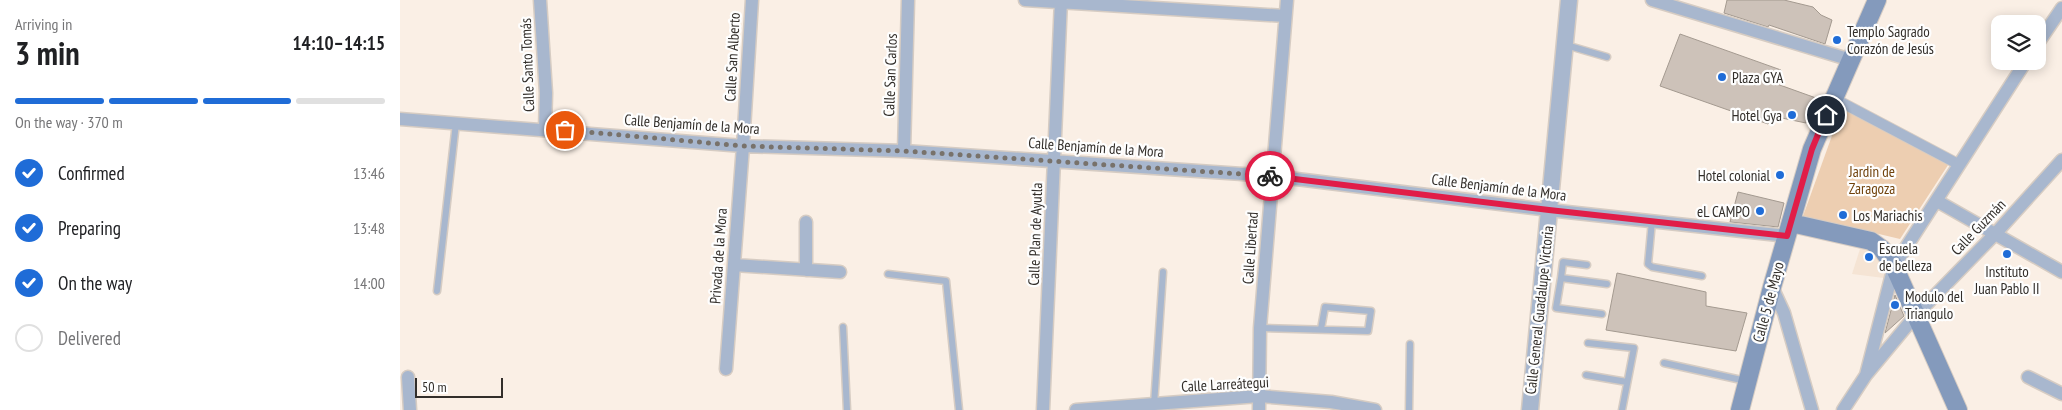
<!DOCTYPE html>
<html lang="en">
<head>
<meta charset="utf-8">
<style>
  :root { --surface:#fff; --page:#f2f2f2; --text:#202124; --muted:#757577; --line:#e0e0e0; --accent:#1f6cd7 }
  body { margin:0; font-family:"PT Sans Narrow",sans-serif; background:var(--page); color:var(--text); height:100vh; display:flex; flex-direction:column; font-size:19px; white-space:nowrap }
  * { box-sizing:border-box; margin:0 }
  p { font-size:16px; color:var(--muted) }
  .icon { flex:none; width:28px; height:28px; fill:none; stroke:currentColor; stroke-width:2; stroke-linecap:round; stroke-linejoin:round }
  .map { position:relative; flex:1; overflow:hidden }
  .panel { display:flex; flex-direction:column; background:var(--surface); width:400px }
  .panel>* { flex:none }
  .tools { position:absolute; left:1591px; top:15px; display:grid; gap:10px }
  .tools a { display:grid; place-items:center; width:55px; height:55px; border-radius:10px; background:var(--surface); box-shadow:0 2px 12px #0003; font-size:25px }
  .scale { position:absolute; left:15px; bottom:12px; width:88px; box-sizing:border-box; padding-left:5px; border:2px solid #322e2a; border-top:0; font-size:14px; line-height:18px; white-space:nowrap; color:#322e2a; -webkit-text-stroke:4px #fefefe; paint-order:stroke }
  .pin { position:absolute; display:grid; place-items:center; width:42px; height:42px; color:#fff; margin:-21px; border:2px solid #fff; border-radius:50%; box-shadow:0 1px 5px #0007 }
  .courier { position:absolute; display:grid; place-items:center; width:50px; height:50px; margin:-25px; border:4px solid #e11d48; border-radius:50%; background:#fff; color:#222; box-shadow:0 1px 6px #0007 }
  .summary em { font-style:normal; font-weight:700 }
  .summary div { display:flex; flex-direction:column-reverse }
  .summary { display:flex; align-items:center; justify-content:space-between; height:85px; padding:0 15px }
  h1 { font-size:32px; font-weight:700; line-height:38px }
  .bar { display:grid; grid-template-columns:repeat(4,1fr); gap:8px 5px; align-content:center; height:60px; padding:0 15px }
  .bar i { height:6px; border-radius:4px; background:var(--line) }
  .bar .selected { background:var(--accent) }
  .bar p { grid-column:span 4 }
  ol { padding:0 15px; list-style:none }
  li { display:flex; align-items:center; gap:15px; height:55px }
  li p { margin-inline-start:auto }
  li .icon { padding:5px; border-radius:50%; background:var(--accent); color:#fff; stroke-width:4 }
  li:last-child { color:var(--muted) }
  li i { width:28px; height:28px; border:2px solid var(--line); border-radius:50% }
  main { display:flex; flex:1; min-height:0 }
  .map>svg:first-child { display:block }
  .built { fill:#f5e4d4 }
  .green { fill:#edceb1 }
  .building { fill:#cdc2b9; stroke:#a49a90 }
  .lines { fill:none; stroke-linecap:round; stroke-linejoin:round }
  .service-casing { stroke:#d6ccc3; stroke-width:9 }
  .pedestrian-casing { stroke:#d6ccc3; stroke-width:12 }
  .minor-casing { stroke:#d6ccc3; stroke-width:15 }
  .tertiary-casing { stroke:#d6ccc3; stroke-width:19 }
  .secondary-casing { stroke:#d6ccc3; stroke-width:20 }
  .service { stroke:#a8b7ce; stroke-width:6 }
  .pedestrian { stroke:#a8b7ce; stroke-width:10 }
  .minor { stroke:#a8b7ce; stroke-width:12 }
  .tertiary { stroke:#a8b7ce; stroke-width:16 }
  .secondary { stroke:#849abc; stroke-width:18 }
  .done { stroke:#78726b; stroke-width:5; stroke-dasharray:0 9 }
  .route { stroke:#e11d48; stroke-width:6 }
  .poi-dot { fill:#1f6cd7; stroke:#fefefe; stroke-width:2 }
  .labels { text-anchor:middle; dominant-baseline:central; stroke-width:4.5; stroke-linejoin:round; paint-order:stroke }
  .poi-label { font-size:15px; fill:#322e2a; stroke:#fefefe; text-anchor:start }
  .street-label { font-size:15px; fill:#322e2a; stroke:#fefefe }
  .park-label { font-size:15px; fill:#70420b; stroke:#fefefe }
</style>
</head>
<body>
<main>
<section class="panel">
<div class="summary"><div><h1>3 min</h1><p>Arriving in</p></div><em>14:10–14:15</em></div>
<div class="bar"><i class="selected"></i><i class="selected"></i><i class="selected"></i><i></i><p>On the way · 370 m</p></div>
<ol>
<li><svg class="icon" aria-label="check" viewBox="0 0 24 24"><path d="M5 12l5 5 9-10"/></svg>Confirmed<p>13:46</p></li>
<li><svg class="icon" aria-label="check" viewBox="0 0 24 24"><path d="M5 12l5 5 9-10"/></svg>Preparing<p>13:48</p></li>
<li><svg class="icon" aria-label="check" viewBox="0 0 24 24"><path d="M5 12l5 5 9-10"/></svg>On the way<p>14:00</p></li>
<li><i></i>Delivered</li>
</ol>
</section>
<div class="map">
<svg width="1662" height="410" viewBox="0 0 1662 410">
  <rect width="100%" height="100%" fill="#faefe5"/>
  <path class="built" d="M 1460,249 L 1478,249 L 1485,266 L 1484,278 L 1452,274 Z"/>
  <path class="green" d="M 1442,108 L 1550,162 L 1500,239 L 1403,216 Z"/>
  <path class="building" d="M 1327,0 L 1384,0 L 1413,7 L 1421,15 L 1432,20 L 1425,44 L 1369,25 L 1368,27 L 1324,13 Z
    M 1280,34 L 1381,70 L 1377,84 L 1416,98 L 1406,123 L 1372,116 L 1368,124 L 1260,86 Z
    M 1338,192 L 1384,203 L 1378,227 L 1330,222 Z
    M 1217,273 L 1306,292 L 1306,306 L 1347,313 L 1336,351 L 1206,330 Z
    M 1495,295 L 1504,316 L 1485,333 Z"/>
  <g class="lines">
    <defs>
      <path id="service" d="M 1166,45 L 1207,57
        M 1252,221 L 1248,264 L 1252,267 L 1302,276
        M 488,274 L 546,281 L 559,410
        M 1161,278 L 1163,262 L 1187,265
        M 37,291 L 56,123
        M 1202,314 L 1156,308 L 1161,278 L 1207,284
        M 443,327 L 447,410
        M 860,328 L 968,331 L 971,311 L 925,307 L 921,329
        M 1188,343 L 1234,348 L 1222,410
        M 1264,363 L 1346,381
        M 1186,375 L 1227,382
        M 754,405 L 763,272
        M 1009,410 L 1010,344"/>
      <path id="pedestrian" d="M 1433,98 L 1558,164"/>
      <path id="minor" d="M 140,0 L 146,93 L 145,129
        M 625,0 L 885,16
        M 1252,0 L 1451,60
        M 1638,43 L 1662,8
        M 0,119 L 343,146 L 504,151 L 872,176 L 1149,210 L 1387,236
        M 504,151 L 508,0
        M 1537,201 L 1662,272
        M 406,222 L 406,270
        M 334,265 L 440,272
        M 1372,287 L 1384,313 L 1412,410
        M 326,369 L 343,146 L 352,0
        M 1466,375 L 1494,266 L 1626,61
        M 8,377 L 10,410
        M 1628,377 L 1662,394
        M 643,410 L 661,0
        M 676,410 L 859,396 L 931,402 L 975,410
        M 859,410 L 860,328 L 887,0
        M 1443,410 L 1466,375 L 1515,316 L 1596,233 L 1662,160"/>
      <path id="tertiary" d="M 1130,410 L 1169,0"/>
      <path id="secondary" d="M 1391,223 L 1471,241 L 1482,249 L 1494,266 L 1558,410
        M 1340,410 L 1372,287 L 1412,149 L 1477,0"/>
    </defs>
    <use href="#service" class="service-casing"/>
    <use href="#pedestrian" class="pedestrian-casing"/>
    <use href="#minor" class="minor-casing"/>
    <use href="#tertiary" class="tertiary-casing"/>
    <use href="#secondary" class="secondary-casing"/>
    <use href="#service" class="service"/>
    <use href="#pedestrian" class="pedestrian"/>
    <use href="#minor" class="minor"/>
    <use href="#tertiary" class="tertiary"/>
    <use href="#secondary" class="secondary"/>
  </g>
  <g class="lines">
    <path class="done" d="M 165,130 L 343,146 L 504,151 L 870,176"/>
    <path class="route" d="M 870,176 L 1149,210 L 1387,236 L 1412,149 L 1426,115"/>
  </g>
  <g class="poi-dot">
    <circle cx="1437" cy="40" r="5"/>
    <circle cx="1322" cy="77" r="5"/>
    <circle cx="1392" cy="115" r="5"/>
    <circle cx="1380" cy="175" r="5"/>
    <circle cx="1360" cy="211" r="5"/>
    <circle cx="1443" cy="215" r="5"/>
    <circle cx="1607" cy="254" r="5"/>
    <circle cx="1469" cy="257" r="5"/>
    <circle cx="1495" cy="305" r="5"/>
  </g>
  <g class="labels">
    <g class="poi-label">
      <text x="1447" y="31">Templo Sagrado<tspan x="1447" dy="17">Corazón de Jesús</tspan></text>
      <text x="1332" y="77">Plaza GYA</text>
      <text x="1382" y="115" text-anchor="end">Hotel Gya</text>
      <text x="1370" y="175" text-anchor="end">Hotel colonial</text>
      <text x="1350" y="211" text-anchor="end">eL CAMPO</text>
      <text x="1453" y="215">Los Mariachis</text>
      <text x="1479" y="248">Escuela<tspan x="1479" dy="17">de belleza</tspan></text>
      <text x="1607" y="271" text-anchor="middle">Instituto<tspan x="1607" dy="17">Juan Pablo II</tspan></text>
      <text x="1505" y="296">Modulo del<tspan x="1505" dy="17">Triangulo</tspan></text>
    </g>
    <g class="street-label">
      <text transform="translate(332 57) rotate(-87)">Calle San Alberto</text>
      <text transform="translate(127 65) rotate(-92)">Calle Santo Tomás</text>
      <text transform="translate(490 75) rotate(-88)">Calle San Carlos</text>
      <text transform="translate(292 124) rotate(4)">Calle Benjamín de la Mora</text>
      <text transform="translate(696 147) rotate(4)">Calle Benjamín de la Mora</text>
      <text transform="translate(1099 187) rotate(7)">Calle Benjamín de la Mora</text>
      <text transform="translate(1578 227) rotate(-46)">Calle Guzmán</text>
      <text transform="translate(635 234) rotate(-88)">Calle Plan de Ayutla</text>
      <text transform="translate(850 248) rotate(-86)">Calle Libertad</text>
      <text transform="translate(318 256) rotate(-86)">Privada de la Mora</text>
      <text transform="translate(1368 302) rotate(-75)">Calle 5 de Mayo</text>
      <text transform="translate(1139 310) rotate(-84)">Calle General Guadalupe Victoria</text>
      <text transform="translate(825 384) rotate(-3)">Calle Larreátegui</text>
    </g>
    <g class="park-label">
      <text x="1472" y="171">Jardin de<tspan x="1472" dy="17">Zaragoza</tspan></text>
    </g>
  </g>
</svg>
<div class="tools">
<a><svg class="icon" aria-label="layers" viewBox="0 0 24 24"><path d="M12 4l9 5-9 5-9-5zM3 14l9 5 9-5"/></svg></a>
</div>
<div class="scale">50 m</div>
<div class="pin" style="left:165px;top:130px;background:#ea580c"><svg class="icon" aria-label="bag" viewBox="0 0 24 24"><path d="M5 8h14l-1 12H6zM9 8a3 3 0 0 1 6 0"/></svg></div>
<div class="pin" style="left:1426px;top:115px;background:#1f2937"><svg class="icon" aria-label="home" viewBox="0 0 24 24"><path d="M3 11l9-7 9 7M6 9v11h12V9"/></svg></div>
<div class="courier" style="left:870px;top:176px"><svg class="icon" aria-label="bike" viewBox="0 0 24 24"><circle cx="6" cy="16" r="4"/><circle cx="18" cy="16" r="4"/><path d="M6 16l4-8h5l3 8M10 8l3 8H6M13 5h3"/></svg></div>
</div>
</main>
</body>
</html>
